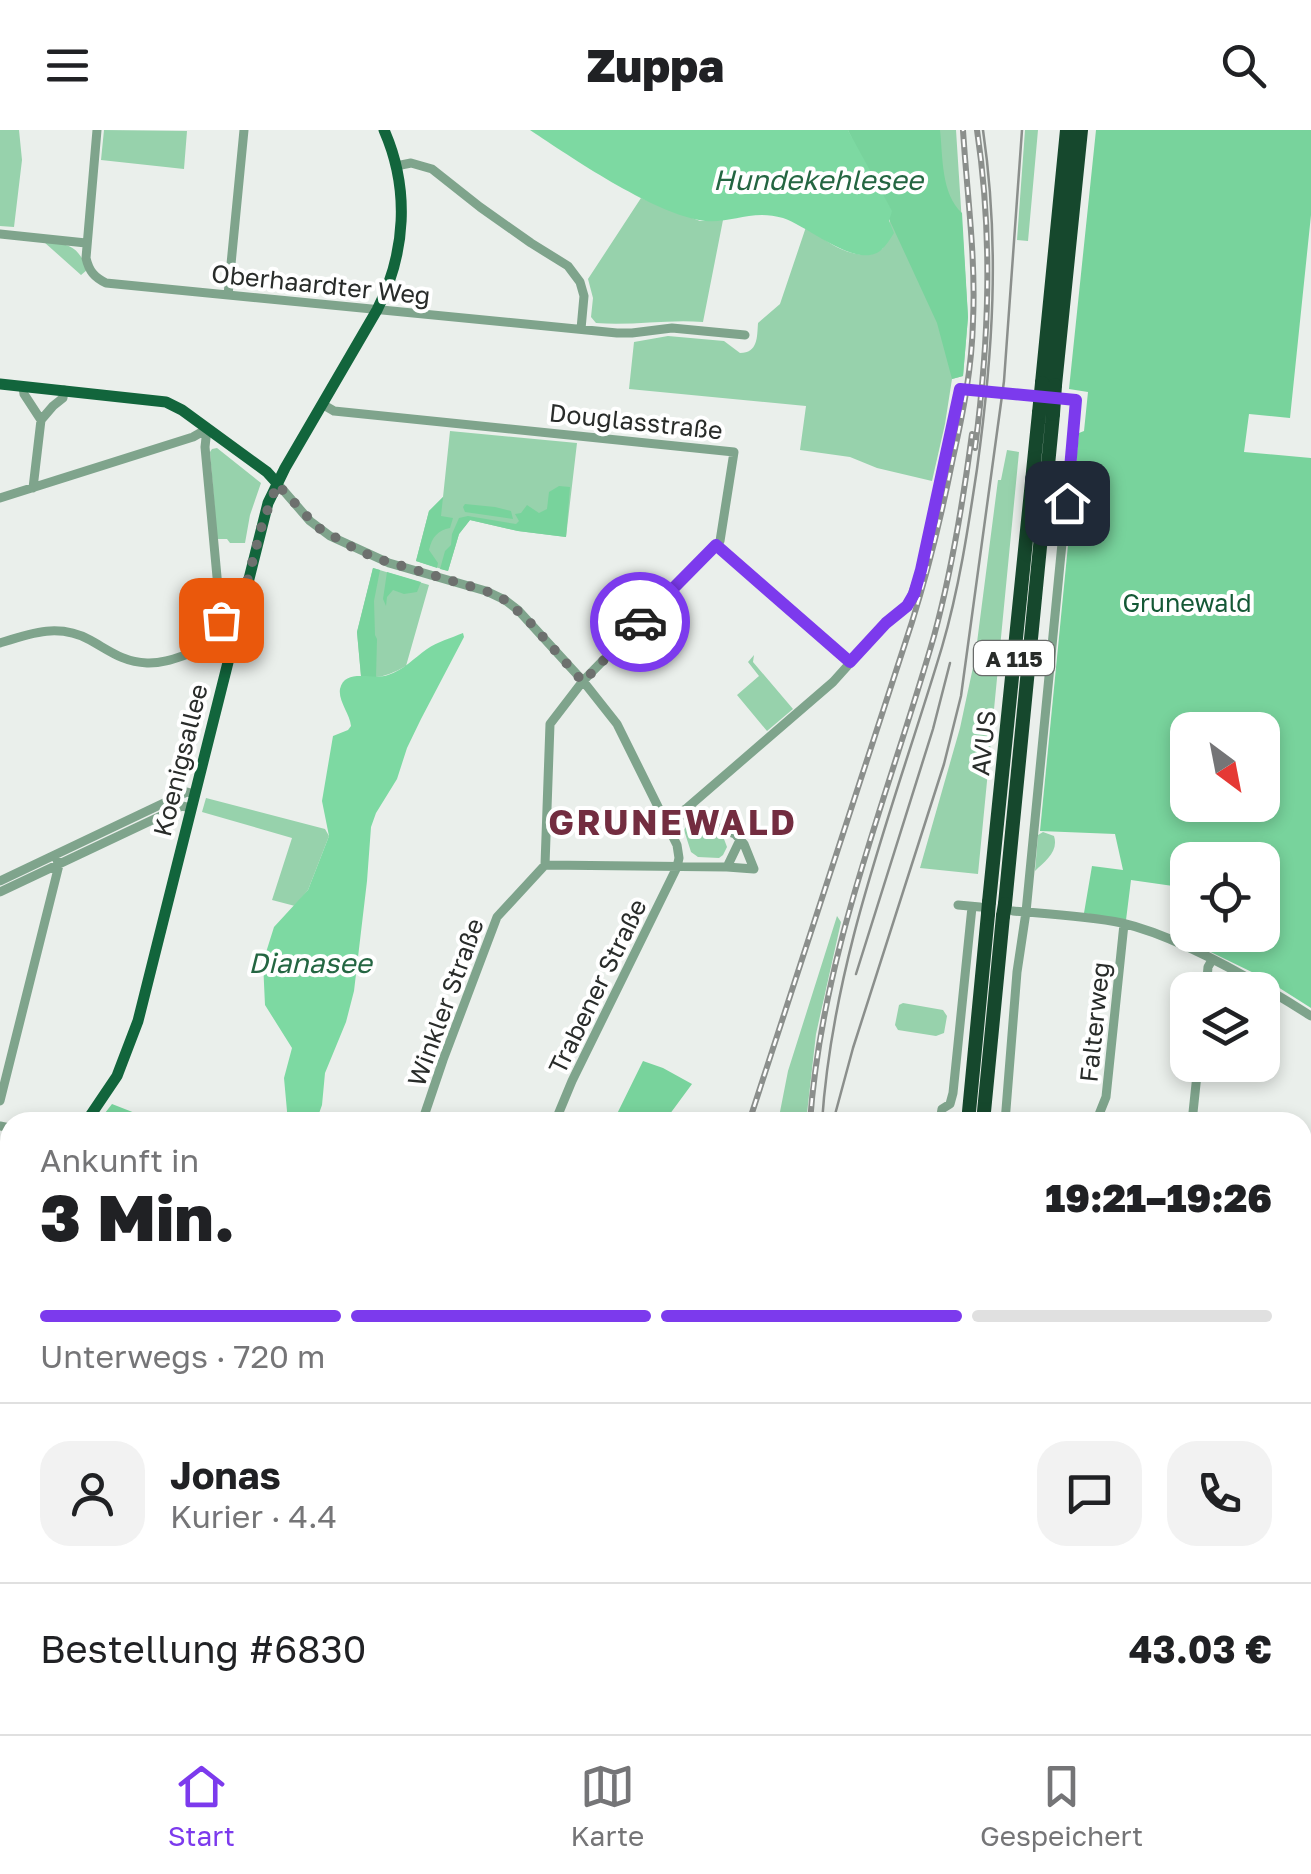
<!DOCTYPE html>
<html lang="de">
<head>
<meta charset="utf-8">
<style>
  :root { --surface:#fff; --page:#f2f2f2; --text:#202124; --muted:#757577; --line:#e0e0e0; --accent:#7c3aed }
  body { margin:0; font-family:"Golos Text",sans-serif; background:var(--page); color:var(--text); height:100vh; display:flex; flex-direction:column; font-size:38px; white-space:nowrap }
  * { box-sizing:border-box; margin:0 }
  p { font-size:32px; color:var(--muted) }
  .icon { flex:none; width:55px; height:55px; fill:none; stroke:currentColor; stroke-width:2; stroke-linecap:round; stroke-linejoin:round }
  .map { position:relative; flex:1; overflow:hidden }
  .sheet { position:absolute; left:0px; top:982px; width:1312px; height:622px; display:flex; flex-direction:column; background:var(--surface); border-radius:30px 30px 0 0; box-shadow:0 5px 15px #0003 }
  .sheet>* { flex:none }
  .needle { width:65px; rotate:148deg }
  .controls { position:absolute; left:1170px; top:582px; display:grid; gap:20px }
  .controls a { display:grid; place-items:center; width:110px; height:110px; border-radius:20px; background:var(--surface); box-shadow:0 5px 15px #0003; font-size:50px }
  .pin { position:absolute; display:grid; place-items:center; width:85px; height:85px; color:#fff; margin:-42px; border-radius:20px; box-shadow:0 5px 15px #0006 }
  .courier { position:absolute; display:grid; place-items:center; width:100px; height:100px; margin:-50px; border:8px solid #7c3aed; border-radius:50%; background:#fff; color:#222; box-shadow:0 2px 12px #0007 }
  .overview em { font-style:normal; font-weight:800 }
  .overview div { display:flex; flex-direction:column-reverse }
  .overview { display:flex; align-items:center; justify-content:space-between; height:170px; padding:0 40px }
  h1 { font-size:65px; font-weight:800; line-height:75px }
  .bar { display:grid; grid-template-columns:repeat(4,1fr); gap:15px 10px; align-content:center; height:120px; padding:0 40px }
  .bar i { height:12px; border-radius:8px; background:var(--line) }
  .bar .active { background:var(--accent) }
  .bar p { grid-column:span 4 }
  .line { display:flex; align-items:center; gap:25px; padding:0 40px; border-top:2px solid var(--line) }
  .line div { flex:1 }
  .round { display:grid; place-items:center; flex:none; width:105px; height:105px; border-radius:30px; background:var(--page) }
  header { display:flex; justify-content:space-between; align-items:center; height:130px; padding:0 40px; background:var(--surface); font-size:45px; font-weight:800 }
  .dock { display:flex; justify-content:space-around; align-items:center; height:140px; border-top:2px solid var(--line); background:var(--surface); font-size:28px; color:var(--muted) }
  .dock a { display:grid; justify-items:center; gap:5px }
  .dock .active { color:var(--accent) }
  .map>svg:first-child { display:block }
  .green { fill:#97d2ac }
  .forest { fill:#78d39c; fill-rule:evenodd }
  .water { fill:#7dd9a2 }
  .lines { fill:none; stroke-linecap:round; stroke-linejoin:round }
  .canal { stroke:#7dd9a2; stroke-width:8 }
  .minor { stroke:#7fa48c; stroke-width:9 }
  .major { stroke:#12653c; stroke-width:11 }
  .highway { stroke:#16482d; stroke-width:14 }
  .tram { stroke:#8b8f8c; stroke-width:2.5 }
  .rail-casing { stroke:#8b8f8c; stroke-width:6 }
  .rail { stroke:#fff; stroke-width:2.5; stroke-dasharray:8; stroke-linecap:butt }
  .highway-bridge { stroke:#16482d; stroke-width:14 }
  .done { stroke:#6d706e; stroke-width:10; stroke-dasharray:0 18 }
  .route { stroke:#7c3aed; stroke-width:12 }
  .labels { text-anchor:middle; dominant-baseline:central; stroke-width:8; stroke-linejoin:round; paint-order:stroke }
  .shield { fill:#fff; stroke:#696b6a; stroke-width:2.5 }
  .shield-label { font-size:22px; font-weight:bold; fill:#292c2a }
  .street-label { font-size:25px; fill:#292c2a; stroke:#fff }
  .park-label { font-size:25px; fill:#145936; stroke:#fff }
  .water-label { font-size:28px; font-style:italic; fill:#246642; stroke:#fff }
  .district-label { font-size:35px; font-weight:bold; letter-spacing:2.5px; fill:#732d40; stroke:#fff }
</style>
</head>
<body>
<header><svg class="icon" aria-label="menu" viewBox="0 0 24 24"><path d="M4 6h16M4 12h16M4 18h16"/></svg>Zuppa<svg class="icon" aria-label="search" viewBox="0 0 24 24"><circle cx="10" cy="10" r="6"/><path d="M15 15l6 6"/></svg></header>
<div class="map">
<svg width="1311" height="1604" viewBox="0 0 1311 1604">
  <rect width="100%" height="100%" fill="#eaefeb"/>
  <path class="green" d="M 0,0 L 19,0 L 22,30 L 14,97 L 0,96 Z
    M 104,0 L 187,1 L 184,39 L 101,30 Z
    M 848,0 L 956,0 L 968,187 L 963,246 L 952,249 L 945,294 L 932,351 L 877,338 L 850,327 L 800,320 L 806,276 L 629,259 L 634,212 L 668,206 L 724,211 L 740,223 C 758,223 757,207 758,193 L 780,174 L 806,97 C 828,112 857,136 883,118 L 892,81 Z
    M 1025,0 L 1038,0 L 1028,111 L 1017,110 Z
    M 641,68 L 700,91 L 723,90 L 703,192 C 667,189 632,196 596,193 L 591,187 L 593,168 L 588,149 Z
    M 44,112 C 69,114 78,115 87,140 L 81,145 Z
    M 450,301 L 577,313 L 566,407 L 518,401 L 470,390 L 459,404 L 448,441 L 416,431 L 429,381 L 443,367 Z
    M 217,318 L 261,353 L 250,385 L 245,413 L 230,413 L 227,409 L 217,409 L 210,322 L 212,319 Z
    M 1007,320 L 1019,322 L 978,744 L 920,738 L 960,598 L 975,528 L 998,350 L 1001,350 Z
    M 373,438 L 429,455 L 406,536 C 391,544 379,550 361,546 L 357,502 Z
    M 754,525 L 753,532 L 793,579 L 767,601 L 737,565 L 759,546 L 748,532 Z
    M 206,668 L 325,699 L 329,706 L 308,760 L 295,776 L 272,770 L 292,708 L 202,682 Z
    M 687,695 L 724,709 L 727,717 L 723,725 L 719,728 L 698,727 L 691,722 L 684,700 Z
    M 1043,702 L 1054,706 C 1059,722 1045,731 1035,741 L 1038,705 Z
    M 837,786 L 841,792 L 816,904 L 806,992 L 778,992 L 788,941 Z
    M 903,873 L 943,880 L 947,886 L 944,903 L 936,906 L 898,900 L 895,895 L 899,875 Z
    M 660,1595 L 813,1595 L 812,1604 L 657,1604 Z"/>
  <path class="forest" d="M 848,0 L 940,0 C 943,27 941,64 962,83 L 968,187 L 963,246 L 952,249 L 937,193 Z
    M 1096,0 L 1311,0 L 1311,85 L 1290,288 L 1249,284 L 1244,322 L 1311,328 L 1311,878 L 1262,847 L 1186,810 L 1187,795 L 1188,805 L 1262,805 L 1262,730 L 1188,730 L 1187,758 L 1131,750 L 1126,790 L 1084,783 L 1092,736 L 1123,740 L 1115,704 L 1040,701 L 1079,303 L 1084,301 L 1088,262 L 1069,259 ZM 1188,600 L 1262,600 L 1262,675 L 1188,675 Z
    M 559,356 L 570,357 L 566,407 L 518,401 L 470,390 L 459,404 L 448,441 L 440,439 L 445,421 L 451,415 L 452,404 L 459,388 L 468,386 L 516,394 L 519,391 L 515,384 L 521,383 L 527,375 L 539,383 L 547,379 L 549,362 Z
    M 443,367 L 441,386 L 453,388 L 450,398 C 438,400 432,407 429,420 L 438,433 L 437,438 L 416,431 L 429,381 Z
    M 465,374 L 495,377 L 511,381 L 513,389 L 465,382 L 463,377 Z
    M 373,438 L 380,440 L 374,471 L 375,505 L 377,509 L 376,548 L 361,546 L 357,502 Z
    M 387,442 L 421,452 L 417,462 L 404,464 L 393,460 L 387,467 L 386,476 L 383,469 Z
    M 643,931 L 663,938 L 692,954 L 664,992 L 613,992 Z
    M 112,974 L 158,992 L 142,990 L 126,992 L 98,992 Z"/>
  <path class="water" d="M 530,0 L 848,0 L 892,81 L 889,91 L 894,103 C 890,109 886,116 880,121 C 856,139 808,96 783,88 C 750,78 728,96 699,90 C 650,81 572,28 530,0 Z
    M 463,503 L 464,507 L 421,589 L 407,618 L 397,649 L 376,683 L 371,697 L 367,751 L 354,861 L 346,892 L 325,943 L 322,975 L 316,992 L 288,992 L 284,948 L 292,918 L 265,875 L 263,832 L 274,797 L 308,760 L 329,706 L 322,671 L 333,606 L 348,600 L 351,596 C 350,584 338,571 340,559 C 345,537 373,551 388,545 C 404,540 414,528 427,519 C 437,512 451,508 463,503 Z"/>
  <g class="lines">
    <path class="canal" d="M 0,1241 L 10,1242"/>
    <path class="minor" d="M 97,0 L 86,128 C 89,141 94,147 106,153 L 617,203 L 632,203 L 672,198 L 745,205
      M 396,36 L 411,33 L 432,39 L 480,77 L 531,113 L 568,136 L 580,152 L 584,166 L 581,199
      M 0,104 L 86,113
      M 228,165 L 244,0
      M 23,257 L 24,264 L 41,290
      M 322,274 L 334,281 L 734,322 L 720,411 L 716,415 L 850,532
      M 207,299 L 205,317 L 221,490 L 235,503
      M 277,353 L 310,391 L 330,406 L 389,433 L 486,461 L 505,470 L 518,480 L 583,551 L 617,594 L 677,715 L 679,728 L 677,737 L 572,951 L 555,992
      M 33,358 L 41,290 L 53,276 L 63,268 L 64,260
      M 0,368 L 193,307 L 207,299
      M 0,513 C 31,503 59,493 90,510 C 110,521 123,532 147,533 C 179,534 197,512 230,521
      M 664,687 L 679,683 L 687,678 L 833,552 L 886,493 L 909,473 L 921,440 L 960,259 L 1076,270 L 1026,782 L 1017,842 L 1005,992
      M 545,735 L 550,594 L 583,551 L 716,415
      M 727,737 L 740,710
      M 0,751 L 187,662 L 194,664
      M 0,762 L 182,676 L 191,678
      M 958,775 L 980,777
      M 1013,781 C 1049,784 1087,786 1122,793 C 1182,807 1259,853 1311,886
      M 1206,860 L 1208,837 L 1212,830
      M 0,971 L 59,735 L 55,725
      M 422,992 L 443,930 L 497,787 L 545,735 L 727,737 L 754,739 L 744,714 L 735,704 L 679,683
      M 940,992 L 942,979 L 950,974 L 953,963 L 972,777
      M 1096,992 L 1106,967 L 1124,794
      M 1192,992 L 1198,935
      M 0,996 L 10,998
      M 1302,1050 L 1306,1044 L 1311,1043
      M 1302,1065 L 1311,1069
      M 0,1124 L 10,1124
      M 1302,1190 L 1311,1191
      M 1302,1430 L 1311,1431
      M 91,1595 L 95,1604
      M 209,1595 L 218,1604
      M 1038,1595 L 1126,1604
      M 275,1604 L 298,1595
      M 359,1604 L 361,1595
      M 464,1604 L 466,1595
      M 879,1604 L 880,1595
      M 947,1604 L 948,1595
      M 1201,1604 L 1202,1595"/>
    <path class="major" d="M 0,254 L 166,272 L 182,280 L 267,342 L 277,353
      M 86,992 L 117,946 L 138,891 L 268,373 L 285,338 L 377,180 C 406,123 410,59 384,0
      M 0,1584 L 10,1580"/>
    <path class="highway" d="M 1042,253 L 1067,0
      M 1055,255 L 1081,0
      M 989,772 L 1039,283
      M 1005,774 L 1053,284
      M 968,992 L 988,784
      M 983,992 L 1003,786
      M 905,1604 L 906,1595
      M 924,1604 L 925,1595"/>
    <path class="tram" d="M 856,844 L 933,599 L 950,533
      M 822,992 C 833,827 895,674 942,517 C 959,459 968,399 977,339 C 993,223 1000,116 983,0
      M 833,992 L 853,918 L 944,634 L 961,566 L 1004,251 L 1022,0
      M 834,1604 L 835,1595"/>
    <defs>
      <path id="rail" d="M 975,318 C 989,211 993,107 977,0
        M 749,992 L 912,492 C 929,438 942,383 953,328 C 963,283 972,238 973,191 C 976,128 967,64 963,0
        M 810,992 C 822,823 888,667 934,506 C 952,440 963,372 972,304
        M 527,1604 L 530,1595
        M 817,1604 L 818,1595"/>
    </defs>
    <use href="#rail" class="rail-casing"/>
    <use href="#rail" class="rail"/>
    <path class="highway-bridge" d="M 1039,283 L 1042,253
      M 1053,284 L 1055,255
      M 988,784 L 989,772
      M 1003,786 L 1005,774"/>
  </g>
  <g class="lines">
    <path class="done" d="M 221,490 L 234,502 L 262,395 L 277,354 L 317,397 L 352,417 L 375,428 L 486,461 L 505,470 L 527,489 L 583,552 L 640,492"/>
    <path class="route" d="M 640,492 L 716,415 L 850,532 L 886,493 L 907,476 L 914,464 L 921,440 L 960,259 L 1076,270 L 1067,373"/>
  </g>
  <g class="labels">
    <rect class="shield" x="974" y="511" width="80" height="34" rx="8"/>
    <g class="shield-label">
      <text x="1014" y="528">A 115</text>
    </g>
    <g class="street-label">
      <text transform="translate(321 154) rotate(6)">Oberhaardter Weg</text>
      <text transform="translate(636 291) rotate(6)">Douglasstraße</text>
      <text transform="translate(983 613) rotate(-84)">AVUS</text>
      <text transform="translate(180 630) rotate(-76)">Koenigsallee</text>
      <text transform="translate(597 856) rotate(-64)">Trabener Straße</text>
      <text transform="translate(445 872) rotate(-70)">Winkler Straße</text>
      <text transform="translate(1094 892) rotate(-84)">Falterweg</text>
    </g>
    <g class="park-label">
      <text x="1187" y="472">Grunewald</text>
    </g>
    <g class="water-label">
      <text x="818" y="49">Hundekehlesee</text>
      <text x="310" y="832">Dianasee</text>
    </g>
    <g class="district-label">
      <text x="673" y="692">GRUNEWALD</text>
    </g>
  </g>
</svg>
<div class="controls">
<a><svg class="needle" viewBox="-14 -14 28 28"><path d="M0-13l5 13h-10z" fill="#e53935"/><path d="M0 13l5-13h-10z" fill="#757577"/></svg></a>
<a><svg class="icon" aria-label="locate" viewBox="0 0 24 24"><circle cx="12" cy="12" r="6"/><path d="M12 2v4M12 18v4M2 12h4M18 12h4"/></svg></a>
<a><svg class="icon" aria-label="layers" viewBox="0 0 24 24"><path d="M12 4l9 5-9 5-9-5zM3 14l9 5 9-5"/></svg></a>
</div>
<div class="pin" style="left:221px;top:490px;background:#ea580c"><svg class="icon" aria-label="bag" viewBox="0 0 24 24"><path d="M5 8h14l-1 12H6zM9 8a3 3 0 0 1 6 0"/></svg></div>
<div class="pin" style="left:1067px;top:373px;background:#1f2937"><svg class="icon" aria-label="home" viewBox="0 0 24 24"><path d="M3 11l9-7 9 7M6 9v11h12V9"/></svg></div>
<div class="courier" style="left:640px;top:492px"><svg class="icon" aria-label="car" viewBox="0 0 24 24"><path d="M5 17H2v-5l4-1 3-4h7l3 4 3 1v5h-3M9 17h6M6 11h13"/><circle cx="7" cy="17" r="2"/><circle cx="17" cy="17" r="2"/></svg></div>
<section class="sheet">
<div class="overview"><div><h1>3 Min.</h1><p>Ankunft in</p></div><em>19:21–19:26</em></div>
<div class="bar"><i class="active"></i><i class="active"></i><i class="active"></i><i></i><p>Unterwegs · 720 m</p></div>
<div class="line" style="height:180px"><a class="round"><svg class="icon" aria-label="person" viewBox="0 0 24 24"><circle cx="12" cy="8" r="4"/><path d="M4 21q1-7 8-7t8 7"/></svg></a><div><b>Jonas</b><p>Kurier · 4.4</p></div><a class="round"><svg class="icon" aria-label="chat" viewBox="0 0 24 24"><path d="M4 5h16v11H9l-5 4z"/></svg></a><a class="round"><svg class="icon" aria-label="phone" viewBox="0 0 24 24"><path d="M5 4h4l2 5-3 2q2 4 5 5l2-3 5 2v4C11 20 4 13 5 4z"/></svg></a></div>
<div class="line" style="height:130px"><div>Bestellung #6830</div><b>43.03 €</b></div>
</section>
</div>
<nav class="dock">
<a class="active"><svg class="icon" aria-label="home" viewBox="0 0 24 24"><path d="M3 11l9-7 9 7M6 9v11h12V9"/></svg>Start</a>
<a><svg class="icon" aria-label="map" viewBox="0 0 24 24"><path d="M3 6l6-2 6 2 6-2v14l-6 2-6-2-6 2zM9 4v14M15 6v14"/></svg>Karte</a>
<a><svg class="icon" aria-label="saved" viewBox="0 0 24 24"><path d="M7 4h10v16l-5-4-5 4z"/></svg>Gespeichert</a>
</nav>
</body>
</html>
